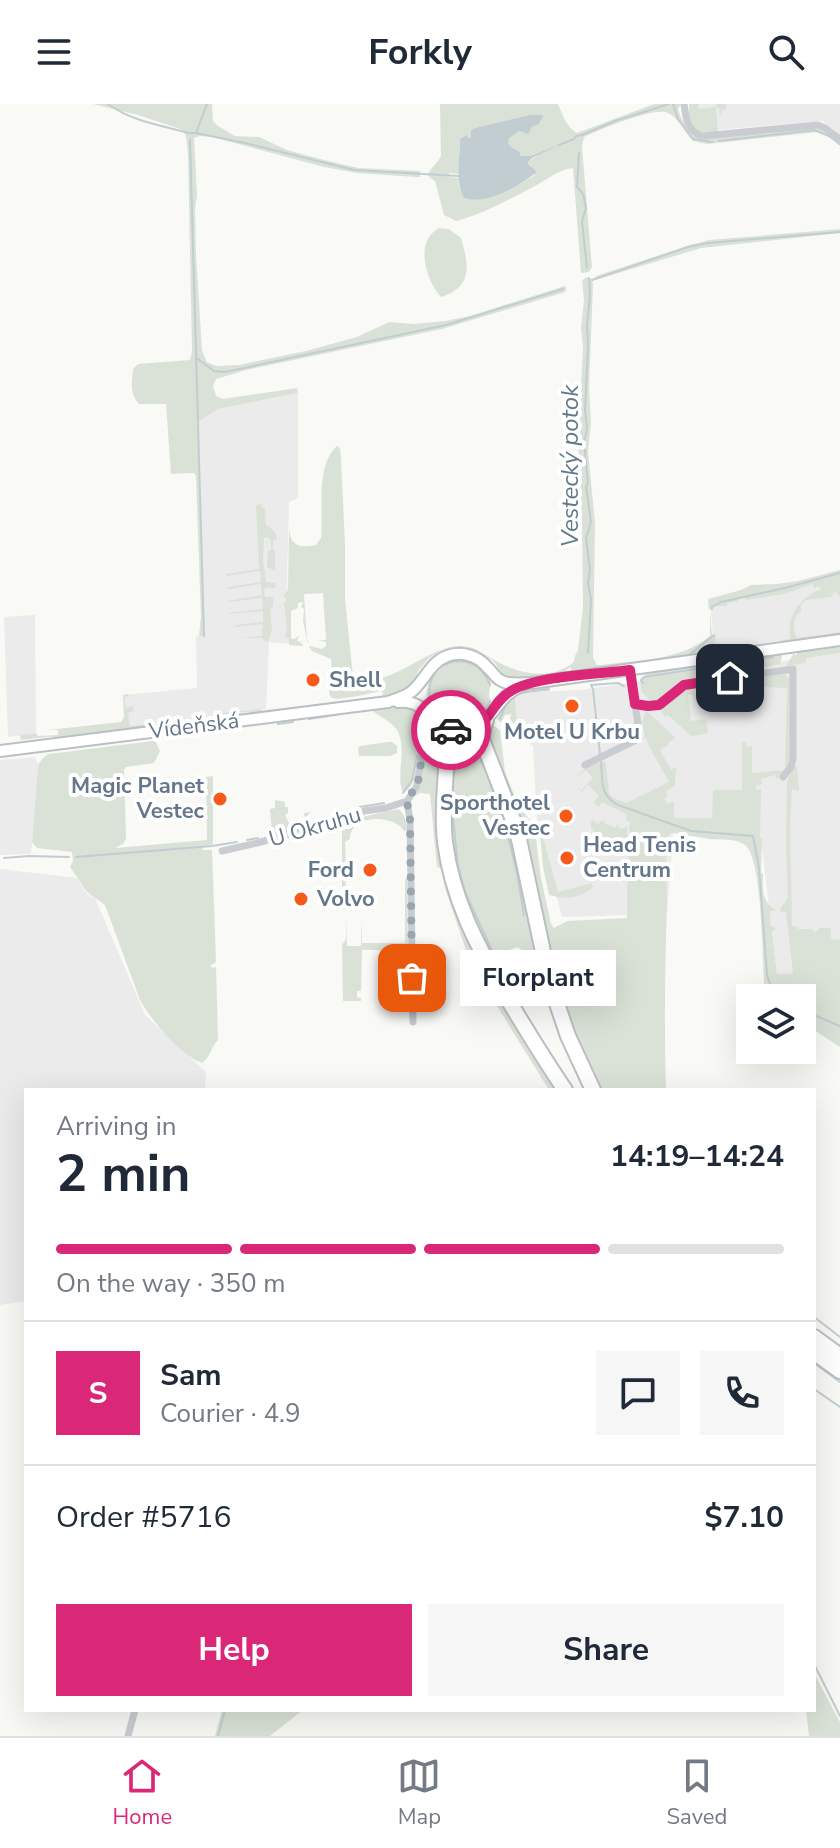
<!DOCTYPE html>
<html lang="en">
<head>
<meta charset="utf-8">
<style>
  :root { --surface:#fff; --page:#f6f6f7; --text:#1f2937; --muted:#747a83; --line:#e0e1e3; --accent:#db2777 }
  body { margin:0; font-family:"Nunito Sans",sans-serif; background:var(--page); color:var(--text); height:100vh; display:flex; flex-direction:column; font-size:30px; white-space:nowrap }
  * { box-sizing:border-box; margin:0 }
  p { font-size:26px; color:var(--muted) }
  .icon { flex:none; width:44px; height:44px; fill:none; stroke:currentColor; stroke-width:2; stroke-linecap:round; stroke-linejoin:round }
  .map { position:relative; flex:1; overflow:hidden }
  .drawer { position:absolute; left:24px; top:984px; width:792px; height:624px; display:flex; flex-direction:column; background:var(--surface); border-radius:0px; box-shadow:0 8px 32px #0002 }
  .drawer>* { flex:none }
  .buttons { position:absolute; left:736px; top:880px; display:grid; gap:16px }
  .buttons a { display:grid; place-items:center; width:80px; height:80px; border-radius:0px; background:var(--surface); box-shadow:0 8px 32px #0002; font-size:40px }
  .pin { position:absolute; display:grid; place-items:center; width:68px; height:68px; color:#fff; margin:-34px; border-radius:16px; box-shadow:0 4px 12px #0006 }
  .courier { position:absolute; display:grid; place-items:center; width:80px; height:80px; margin:-40px; border:6px solid #db2777; border-radius:50%; background:#fff; color:#222; box-shadow:0 2px 10px #0007 }
  .bubble { position:absolute; height:56px; border-radius:0px; background:var(--surface); box-shadow:0 8px 32px #0002; font-size:26px; font-weight:700; line-height:56px; text-align:center }
  .head em { font-style:normal; font-weight:700 }
  .head div { display:flex; flex-direction:column-reverse }
  .head { display:flex; align-items:center; justify-content:space-between; height:136px; padding:0 32px }
  h1 { font-size:52px; font-weight:700; line-height:60px }
  .bar { display:grid; grid-template-columns:repeat(4,1fr); gap:12px 8px; align-content:center; height:96px; padding:0 32px }
  .bar i { height:10px; border-radius:6px; background:var(--line) }
  .bar .current { background:var(--accent) }
  .bar p { grid-column:span 4 }
  .line { display:flex; align-items:center; gap:20px; padding:0 32px; border-top:2px solid var(--line) }
  .line div { flex:1 }
  .round { display:grid; place-items:center; flex:none; width:84px; height:84px; border-radius:0px; background:var(--page) }
  .primary-button { display:flex; gap:16px; margin-top:auto; padding:16px 32px }
  .primary-button a { flex:1; height:92px; border-radius:0px; background:var(--accent); color:#fff; font-size:32px; font-weight:700; line-height:92px; text-align:center }
  .primary-button a+a { background:var(--page); color:var(--text) }
  header { display:flex; justify-content:space-between; align-items:center; height:104px; padding:0 32px; background:var(--surface); font-size:36px; font-weight:700 }
  .tabs { display:flex; justify-content:space-around; align-items:center; height:112px; border-top:2px solid var(--line); background:var(--surface); font-size:22px; color:var(--muted) }
  .tabs a { display:grid; justify-items:center; gap:4px }
  .tabs .current { color:var(--accent) }
  .map>svg:first-child { display:block }
  .built { fill:#eaebea }
  .green { fill:#dae2d7; fill-rule:evenodd }
  .water { fill:#c2cdd2 }
  .lines { fill:none; stroke-linecap:round; stroke-linejoin:round }
  .stream { stroke:#c2cdd2; stroke-width:2 }
  .secondary-casing { stroke:#bbc0c5; stroke-width:14 }
  .motorway-casing { stroke:#bbbfc2; stroke-width:18 }
  .minor { stroke:#c9cdd1; stroke-width:7 }
  .secondary { stroke:#fff; stroke-width:10 }
  .motorway { stroke:#fff; stroke-width:14 }
  .done { stroke:#99a5b0; stroke-width:8; stroke-dasharray:0 14.4 }
  .route { stroke:#db2777; stroke-width:10 }
  .poi-dot { fill:#f6591a; stroke:#fff; stroke-width:3 }
  .labels { text-anchor:middle; dominant-baseline:central; stroke-width:8; stroke-linejoin:round; paint-order:stroke }
  .poi-label { font-size:22px; font-weight:bold; fill:#65788b; stroke:#fff; text-anchor:start }
  .street-label { font-size:22px; fill:#65788b; stroke:#fff }
  .water-label { font-size:24px; font-style:italic; fill:#617a86; stroke:#fff }
</style>
</head>
<body>
<header><svg class="icon" aria-label="menu" viewBox="0 0 24 24"><path d="M4 6h16M4 12h16M4 18h16"/></svg>Forkly<svg class="icon" aria-label="search" viewBox="0 0 24 24"><circle cx="10" cy="10" r="6"/><path d="M15 15l6 6"/></svg></header>
<div class="map">
<svg width="840" height="1632" viewBox="0 0 840 1632">
  <rect width="100%" height="100%" fill="#f9f9f6"/>
  <path class="built" d="M 695,0 L 840,0 L 840,31 L 822,17 L 706,27 Z
    M 298,289 L 298,394 L 289,398 L 287,474 L 290,540 L 269,538 L 266,605 L 235,609 L 216,614 L 128,624 L 125,591 L 197,584 L 196,532 L 205,531 L 198,318 L 218,305 Z
    M 840,470 L 840,530 L 714,545 L 710,496 Z
    M 35,511 L 36,629 L 8,633 L 4,513 Z
    M 840,549 L 840,836 L 793,868 L 789,870 L 777,871 L 762,743 L 753,713 L 679,716 L 674,719 L 667,810 L 562,813 L 537,715 L 533,642 L 509,623 L 511,610 L 509,597 L 517,591 L 532,588 L 580,586 Z
    M 35,653 L 38,661 L 31,750 L 0,751 L 0,656 Z
    M 0,765 L 77,774 L 87,790 L 95,794 L 145,911 L 206,968 L 205,986 L 26,986 L 26,1197 L 0,1201 Z"/>
  <path class="green" d="M 93,0 L 212,0 L 213,17 L 218,22 L 235,32 L 259,33 L 287,46 L 324,56 L 358,64 L 420,67 L 420,73 L 416,73 L 357,69 L 324,63 L 212,33 L 200,32 L 194,34 L 197,92 L 195,104 L 196,151 L 202,247 L 207,258 L 216,262 L 239,261 L 306,247 L 357,233 L 389,218 L 414,220 L 445,217 L 470,212 L 565,182 L 566,183 L 566,187 L 562,189 L 442,225 L 246,266 L 216,275 L 213,282 L 216,292 L 223,295 L 297,284 L 298,289 L 218,305 L 198,318 L 205,532 L 199,532 L 201,513 L 196,372 L 194,369 L 171,370 L 166,300 L 139,300 C 129,289 132,278 133,265 L 138,260 L 190,256 L 192,248 L 188,49 L 186,33 L 183,26 L 138,11 Z
    M 440,0 L 558,0 C 563,11 566,23 577,29 L 654,0 L 681,0 L 678,5 C 682,19 689,27 701,35 L 820,24 L 840,37 L 840,42 L 831,34 L 818,28 L 707,40 L 693,37 C 685,29 678,13 668,9 C 656,2 598,26 584,33 L 582,43 L 592,163 L 589,168 L 581,169 L 573,64 C 557,66 547,76 533,83 C 508,96 483,110 456,117 L 444,111 L 435,77 L 431,75 L 428,71 C 429,65 438,59 441,52 ZM 529,11 L 542,11 L 541,18 L 512,31 L 506,38 L 513,45 L 515,44 L 520,48 L 520,52 L 526,53 L 538,51 L 528,58 L 535,71 C 515,83 488,101 464,94 L 459,83 L 458,74 L 449,73 L 449,69 L 458,70 L 460,35 L 471,35 L 471,29 L 475,24 Z
    M 689,0 L 698,0 L 699,5 L 715,3 L 717,0 L 726,0 L 726,5 L 722,7 L 720,12 L 719,4 L 716,4 L 718,29 L 698,28 L 689,19 Z
    M 438,124 L 449,125 L 461,134 C 469,161 473,183 441,193 C 429,181 419,151 428,135 C 430,130 434,128 438,124 Z
    M 840,125 L 840,129 L 701,144 L 595,176 L 596,172 L 690,141 L 709,136 Z
    M 586,173 L 592,175 L 593,181 L 589,282 L 591,319 L 588,347 L 595,419 L 593,554 L 597,561 L 601,561 C 638,556 680,557 710,532 L 710,509 L 712,531 L 716,531 L 715,544 L 768,539 L 766,542 L 590,566 L 572,567 L 570,563 L 563,569 L 512,575 L 503,571 L 494,558 L 483,549 L 468,544 L 454,543 L 442,546 L 429,554 L 419,566 L 412,581 L 406,586 L 391,591 L 382,592 L 383,588 L 380,587 C 373,589 335,598 331,593 C 329,591 330,588 329,586 L 332,586 L 329,583 L 330,577 L 334,570 L 332,566 L 331,555 L 312,547 L 309,542 L 322,545 L 326,542 L 326,538 L 318,536 L 326,536 L 323,489 L 304,490 L 307,536 L 309,538 L 307,538 L 303,516 L 304,505 L 301,503 L 303,498 L 298,499 L 298,504 L 291,507 L 291,534 L 294,535 L 299,532 L 297,537 L 302,539 L 303,542 L 289,541 L 289,534 L 284,533 L 287,528 L 284,498 L 286,498 L 286,494 L 284,493 L 284,490 L 288,486 L 289,425 C 291,443 300,444 316,441 L 321,434 C 324,408 315,361 337,342 L 340,344 L 341,356 L 345,440 L 345,495 L 353,573 C 387,588 424,544 458,542 C 475,541 485,551 498,558 C 523,571 552,576 574,558 L 575,552 L 578,546 L 583,503 L 582,415 L 578,338 L 583,244 L 581,224 L 584,196 L 582,177 Z
    M 262,400 L 262,404 L 265,404 L 266,421 C 272,425 277,428 277,435 L 273,436 L 273,446 L 275,446 L 275,467 L 267,463 L 268,447 L 271,446 L 271,436 L 267,433 L 264,434 L 263,456 L 266,478 L 276,479 L 275,484 L 266,484 L 264,486 L 265,493 L 273,493 L 273,502 L 270,504 L 272,525 L 268,538 L 263,537 L 263,534 L 240,534 L 262,532 L 263,520 L 236,523 L 236,521 L 263,518 L 263,507 L 229,510 L 229,509 L 263,505 L 262,494 L 228,498 L 228,497 L 262,491 L 261,480 L 228,485 L 228,483 L 261,478 L 260,467 L 226,472 L 226,470 L 259,465 L 256,401 Z
    M 840,466 L 840,492 L 835,488 L 831,493 L 806,496 L 801,500 L 801,507 C 792,513 793,527 797,534 L 840,528 L 840,533 L 780,538 L 779,537 L 790,535 C 790,530 789,525 790,521 C 791,505 808,489 821,485 L 820,482 L 814,484 L 813,480 L 784,490 L 746,496 L 745,494 L 738,495 L 738,497 L 727,499 L 727,502 L 716,502 L 709,506 L 708,495 L 741,486 L 751,481 L 777,480 L 798,477 Z
    M 840,541 L 840,549 L 806,554 L 806,559 L 786,562 L 793,550 L 797,551 L 797,548 L 794,548 L 795,546 Z
    M 779,548 L 782,552 L 780,560 L 686,577 C 673,582 665,596 652,598 L 642,588 L 640,577 L 646,570 L 714,557 Z
    M 454,556 C 472,556 483,562 491,578 C 490,586 487,589 491,597 C 477,638 417,621 428,581 C 431,567 441,559 454,556 Z
    M 784,570 L 790,575 C 790,594 795,643 789,660 C 787,666 781,671 777,675 L 775,671 L 761,675 L 762,680 L 756,682 L 756,686 L 761,685 L 760,734 L 762,735 L 761,769 L 763,770 C 763,786 761,797 776,806 L 770,807 L 771,822 L 776,824 L 772,828 L 777,870 L 789,870 L 793,868 L 786,808 L 780,808 L 781,803 L 785,799 L 788,792 L 786,745 L 787,676 L 794,663 L 797,663 L 799,687 L 792,685 L 790,723 L 792,822 L 798,823 L 798,825 L 813,825 L 813,827 L 816,828 L 819,824 L 831,824 L 830,835 L 840,836 L 840,943 L 811,924 L 802,920 L 802,894 L 765,894 C 762,867 764,756 745,741 C 735,734 721,736 709,735 C 696,733 684,730 672,729 L 669,731 C 664,755 667,775 667,799 C 665,862 664,924 666,986 L 596,986 L 569,929 L 488,646 L 487,623 L 491,620 L 500,626 L 505,668 L 519,703 L 530,716 L 535,727 L 541,774 L 551,820 L 554,824 L 567,817 L 627,814 L 628,741 L 635,740 L 635,735 L 630,735 L 629,722 L 631,718 L 627,717 L 626,710 L 602,698 L 599,703 L 589,695 L 593,699 L 599,692 L 588,681 L 582,687 L 584,691 L 577,683 L 581,686 L 593,674 L 586,666 L 572,677 L 588,662 L 603,657 L 606,659 L 609,690 L 615,695 L 626,699 L 669,678 C 661,661 631,622 647,607 L 675,634 L 669,638 L 669,640 L 660,646 L 671,666 L 676,663 L 675,681 L 666,688 L 668,692 L 664,695 L 667,700 L 674,697 L 674,714 L 712,714 L 713,686 L 742,686 L 742,638 L 746,638 L 746,643 L 752,642 L 752,669 L 785,666 L 787,584 L 760,583 L 761,573 Z
    M 747,575 L 752,579 L 747,580 L 747,583 L 752,585 L 752,592 L 747,592 L 746,600 L 742,600 L 739,590 L 694,596 L 693,591 L 688,591 L 691,617 L 706,615 L 708,628 L 706,630 L 691,632 L 668,611 L 665,613 L 661,607 L 663,603 L 687,584 Z
    M 547,582 L 550,587 L 532,588 L 515,592 L 517,629 L 509,623 L 511,610 L 505,611 L 501,619 L 496,614 C 506,587 521,585 547,582 Z
    M 128,590 L 129,592 L 125,593 L 126,604 L 133,602 L 134,607 L 128,609 L 130,622 L 207,614 L 222,609 L 260,605 L 262,607 L 233,609 L 207,617 L 188,618 L 69,634 L 48,633 L 21,636 L 20,631 L 36,629 L 38,632 L 58,631 L 58,626 L 48,626 L 121,618 L 124,613 L 123,591 Z
    M 407,600 L 421,610 C 423,619 419,620 417,628 C 416,635 419,641 419,648 C 418,662 416,683 403,689 C 395,670 408,645 397,626 C 391,617 379,613 372,606 Z
    M 436,628 L 442,632 L 445,763 L 560,986 L 549,986 L 481,876 L 467,849 L 446,787 L 441,764 L 437,763 L 430,690 L 420,689 L 415,692 L 421,682 L 427,635 L 431,630 Z
    M 477,629 L 506,712 L 518,756 L 536,851 L 551,904 L 527,849 L 517,843 L 509,846 L 504,857 L 518,896 L 515,898 L 478,834 L 450,751 L 450,632 L 461,634 Z
    M 153,637 L 156,638 L 160,647 L 154,659 L 126,663 L 124,666 L 126,734 L 124,739 L 115,744 L 207,736 L 206,673 L 213,672 L 213,739 L 212,741 L 201,742 L 203,746 L 212,746 L 216,858 L 210,862 L 213,864 L 216,863 L 218,936 C 211,943 210,954 202,959 C 181,952 151,916 140,896 L 105,801 L 87,788 L 70,763 L 73,757 L 72,748 L 37,744 L 32,738 L 38,661 L 43,654 L 49,650 Z
    M 388,638 L 392,638 L 397,642 L 397,649 L 390,652 L 359,652 L 358,645 L 360,642 Z
    M 275,696 L 285,698 L 285,703 L 288,703 L 288,709 L 285,711 L 289,719 L 305,717 L 304,709 L 311,708 L 308,710 L 307,717 L 301,721 L 314,718 L 314,721 L 269,733 L 272,729 L 270,705 L 275,704 Z
    M 398,705 C 406,710 406,719 407,727 L 404,727 C 394,710 350,710 350,735 L 345,738 L 346,763 L 348,764 L 346,766 L 345,806 L 342,802 L 342,724 L 362,713 Z
    M 605,714 L 604,719 L 616,724 L 618,719 L 619,724 L 625,724 L 627,721 L 627,740 L 593,741 L 593,726 L 591,725 L 591,718 L 594,715 L 594,718 L 599,720 L 600,717 L 603,718 Z
    M 540,730 L 542,730 L 558,788 L 592,779 L 593,783 C 581,794 565,796 549,791 L 543,763 Z
    M 407,773 L 408,846 C 397,849 375,845 362,846 L 361,887 L 357,887 L 357,893 L 361,894 L 361,897 L 343,897 L 342,841 L 346,835 L 346,815 L 347,842 L 361,842 L 361,815 L 362,839 L 405,839 L 405,775 Z
    M 814,1569 L 840,1618 L 840,1632 L 809,1632 L 806,1606 L 814,1606 Z
    M 222,1606 L 303,1606 L 270,1632 L 215,1632 Z"/>
  <path class="water" d="M 529,11 L 542,11 L 543,13 L 539,20 L 531,23 L 530,28 L 527,30 L 520,27 L 509,34 L 508,39 L 513,45 L 514,44 L 520,48 L 520,52 L 531,52 L 561,40 L 532,54 L 528,58 L 529,61 L 536,67 L 536,69 C 518,82 488,102 464,94 C 454,76 460,55 460,35 L 467,31 L 467,33 L 471,34 L 471,26 L 475,24 Z"/>
  <g class="lines">
    <path class="stream" d="M 108,0 C 131,17 162,22 190,29 L 196,29 L 245,39 L 354,66 L 458,72
      M 673,0 L 678,15 L 693,35 L 712,38
      M 196,29 L 207,0
      M 190,36 L 204,532
      M 719,37 L 814,26 L 829,32 L 840,40
      M 559,41 L 574,35 L 576,32 L 582,31 L 618,16 L 669,0
      M 579,49 L 577,83 L 583,90 L 586,104 L 582,117 L 587,164
      M 592,176 L 688,143 L 708,139 L 840,128
      M 198,255 L 214,267 L 225,268 L 446,221 L 563,185
      M 712,505 L 712,503 L 721,498 L 785,484 L 840,469
      M 588,549 L 591,496 L 588,479 L 590,466 L 586,434 L 591,418 L 586,382 L 588,380 L 584,338 L 587,325 L 585,306 L 588,242 L 587,221 L 590,191 L 589,174
      M 689,551 L 714,531
      M 440,563 C 461,551 481,558 490,581
      M 435,569 C 423,587 431,615 455,619 C 463,621 472,617 479,613
      M 643,579 L 641,576 L 644,573 L 773,553
      M 518,589 L 549,585
      M 484,609 L 490,597
      M 309,615 L 341,610
      M 500,615 L 507,598
      M 278,620 L 293,618
      M 210,628 L 222,626
      M 175,632 L 199,628
      M 435,632 L 428,650 L 440,649
      M 456,646 L 475,642 L 494,686 L 504,716 L 517,769 L 524,811
      M 459,646 L 453,674 L 452,704 L 458,762 L 465,788 L 506,877
      M 600,651 L 593,585 L 591,581 L 618,579 L 624,582
      M 601,658 C 603,678 599,690 618,701 L 691,727 L 753,732 L 759,764 L 767,871 L 771,883 L 782,894
      M 503,670 L 524,727 L 537,787
      M 403,689 L 412,676 L 417,652
      M 323,717 L 341,713 L 360,703 L 384,699
      M 269,731 L 314,719
      M 247,736 L 258,734
      M 76,753 L 212,742 L 237,738
      M 4,754 L 29,752 L 69,753
      M 802,906 L 840,922
      M 814,1213 L 840,1233
      M 814,1259 L 840,1278
      M 814,1285 L 840,1303
      M 814,1560 L 840,1612
      M 218,1632 L 225,1606"/>
    <defs>
      <path id="secondary" d="M 398,598 C 433,594 431,636 470,625 C 494,618 497,591 522,582
        M 0,647 L 388,598 C 396,595 404,593 411,588 C 425,577 429,559 447,552 C 461,547 477,551 487,563 C 492,567 495,573 500,576 C 509,582 522,579 532,579 L 840,536"/>
      <path id="motorway" d="M 486,616 L 481,633 L 517,726 L 549,876 L 568,932 L 593,986
        M 438,620 L 444,630 L 447,639 C 447,672 441,705 445,738 C 452,795 478,843 506,892 C 525,924 544,955 565,986
        M 814,1233 L 840,1252
        M 814,1248 L 840,1267"/>
    </defs>
    <use href="#secondary" class="secondary-casing"/>
    <use href="#motorway" class="motorway-casing"/>
    <path class="minor" d="M 684,0 C 686,15 687,27 702,32 L 818,21 L 825,24 L 840,35
      M 635,600 L 648,602 L 659,601 L 684,581 L 793,565 L 793,655 L 791,663 L 783,673
      M 585,661 L 640,634 L 630,566
      M 407,697 L 410,716 L 413,918
      M 222,747 L 257,739 L 308,725 L 336,721 L 364,707 L 386,704 L 407,697 L 417,682 L 423,645 L 421,630 L 433,617
      M 128,1632 L 135,1606"/>
    <use href="#secondary" class="secondary"/>
    <use href="#motorway" class="motorway"/>
  </g>
  <g class="lines">
    <path class="done" d="M 412,874 L 410,716 L 407,697 L 418,678 L 423,645 L 420,633 L 423,627 L 433,617 L 451,626"/>
    <path class="route" d="M 451,626 C 491,631 486,602 511,587 C 535,572 600,570 630,566 L 635,600 L 648,602 L 659,601 L 684,581 L 730,574"/>
  </g>
  <g class="poi-dot">
    <circle cx="313" cy="576" r="8"/>
    <circle cx="572" cy="602" r="8"/>
    <circle cx="220" cy="695" r="8"/>
    <circle cx="566" cy="712" r="8"/>
    <circle cx="567" cy="754" r="8"/>
    <circle cx="370" cy="766" r="8"/>
    <circle cx="301" cy="795" r="8"/>
  </g>
  <g class="labels">
    <g class="poi-label">
      <text x="329" y="576">Shell</text>
      <text x="572" y="628" text-anchor="middle">Motel U Krbu</text>
      <text x="204" y="682" text-anchor="end">Magic Planet<tspan x="204" dy="25">Vestec</tspan></text>
      <text x="550" y="699" text-anchor="end">Sporthotel<tspan x="550" dy="25">Vestec</tspan></text>
      <text x="583" y="741">Head Tenis<tspan x="583" dy="25">Centrum</tspan></text>
      <text x="354" y="766" text-anchor="end">Ford</text>
      <text x="317" y="795">Volvo</text>
    </g>
    <g class="street-label">
      <text transform="translate(194 622) rotate(-7)">Vídeňská</text>
      <text transform="translate(315 723) rotate(-16)">U Okruhu</text>
    </g>
    <g class="water-label">
      <text transform="translate(570 362) rotate(-90)">Vestecký potok</text>
    </g>
  </g>
</svg>
<div class="buttons">
<a><svg class="icon" aria-label="layers" viewBox="0 0 24 24"><path d="M12 4l9 5-9 5-9-5zM3 14l9 5 9-5"/></svg></a>
</div>
<div class="pin" style="left:412px;top:874px;background:#ea580c"><svg class="icon" aria-label="bag" viewBox="0 0 24 24"><path d="M5 8h14l-1 12H6zM9 8a3 3 0 0 1 6 0"/></svg></div>
<div class="pin" style="left:730px;top:574px;background:#1f2937"><svg class="icon" aria-label="home" viewBox="0 0 24 24"><path d="M3 11l9-7 9 7M6 9v11h12V9"/></svg></div>
<div class="courier" style="left:451px;top:626px"><svg class="icon" aria-label="car" viewBox="0 0 24 24"><path d="M5 17H2v-5l4-1 3-4h7l3 4 3 1v5h-3M9 17h6M6 11h13"/><circle cx="7" cy="17" r="2"/><circle cx="17" cy="17" r="2"/></svg></div>
<div class="bubble" style="left:460px;top:846px;width:156px">Florplant</div>
<section class="drawer">
<div class="head"><div><h1>2 min</h1><p>Arriving in</p></div><em>14:19–14:24</em></div>
<div class="bar"><i class="current"></i><i class="current"></i><i class="current"></i><i></i><p>On the way · 350 m</p></div>
<div class="line" style="height:144px"><b class="round" style="background:var(--accent);color:#fff">S</b><div><b>Sam</b><p>Courier · 4.9</p></div><a class="round"><svg class="icon" aria-label="chat" viewBox="0 0 24 24"><path d="M4 5h16v11H9l-5 4z"/></svg></a><a class="round"><svg class="icon" aria-label="phone" viewBox="0 0 24 24"><path d="M5 4h4l2 5-3 2q2 4 5 5l2-3 5 2v4C11 20 4 13 5 4z"/></svg></a></div>
<div class="line" style="height:104px"><div>Order #5716</div><b>$7.10</b></div>
<div class="primary-button"><a>Help</a><a>Share</a></div>
</section>
</div>
<nav class="tabs">
<a class="current"><svg class="icon" aria-label="home" viewBox="0 0 24 24"><path d="M3 11l9-7 9 7M6 9v11h12V9"/></svg>Home</a>
<a><svg class="icon" aria-label="map" viewBox="0 0 24 24"><path d="M3 6l6-2 6 2 6-2v14l-6 2-6-2-6 2zM9 4v14M15 6v14"/></svg>Map</a>
<a><svg class="icon" aria-label="saved" viewBox="0 0 24 24"><path d="M7 4h10v16l-5-4-5 4z"/></svg>Saved</a>
</nav>
</body>
</html>
